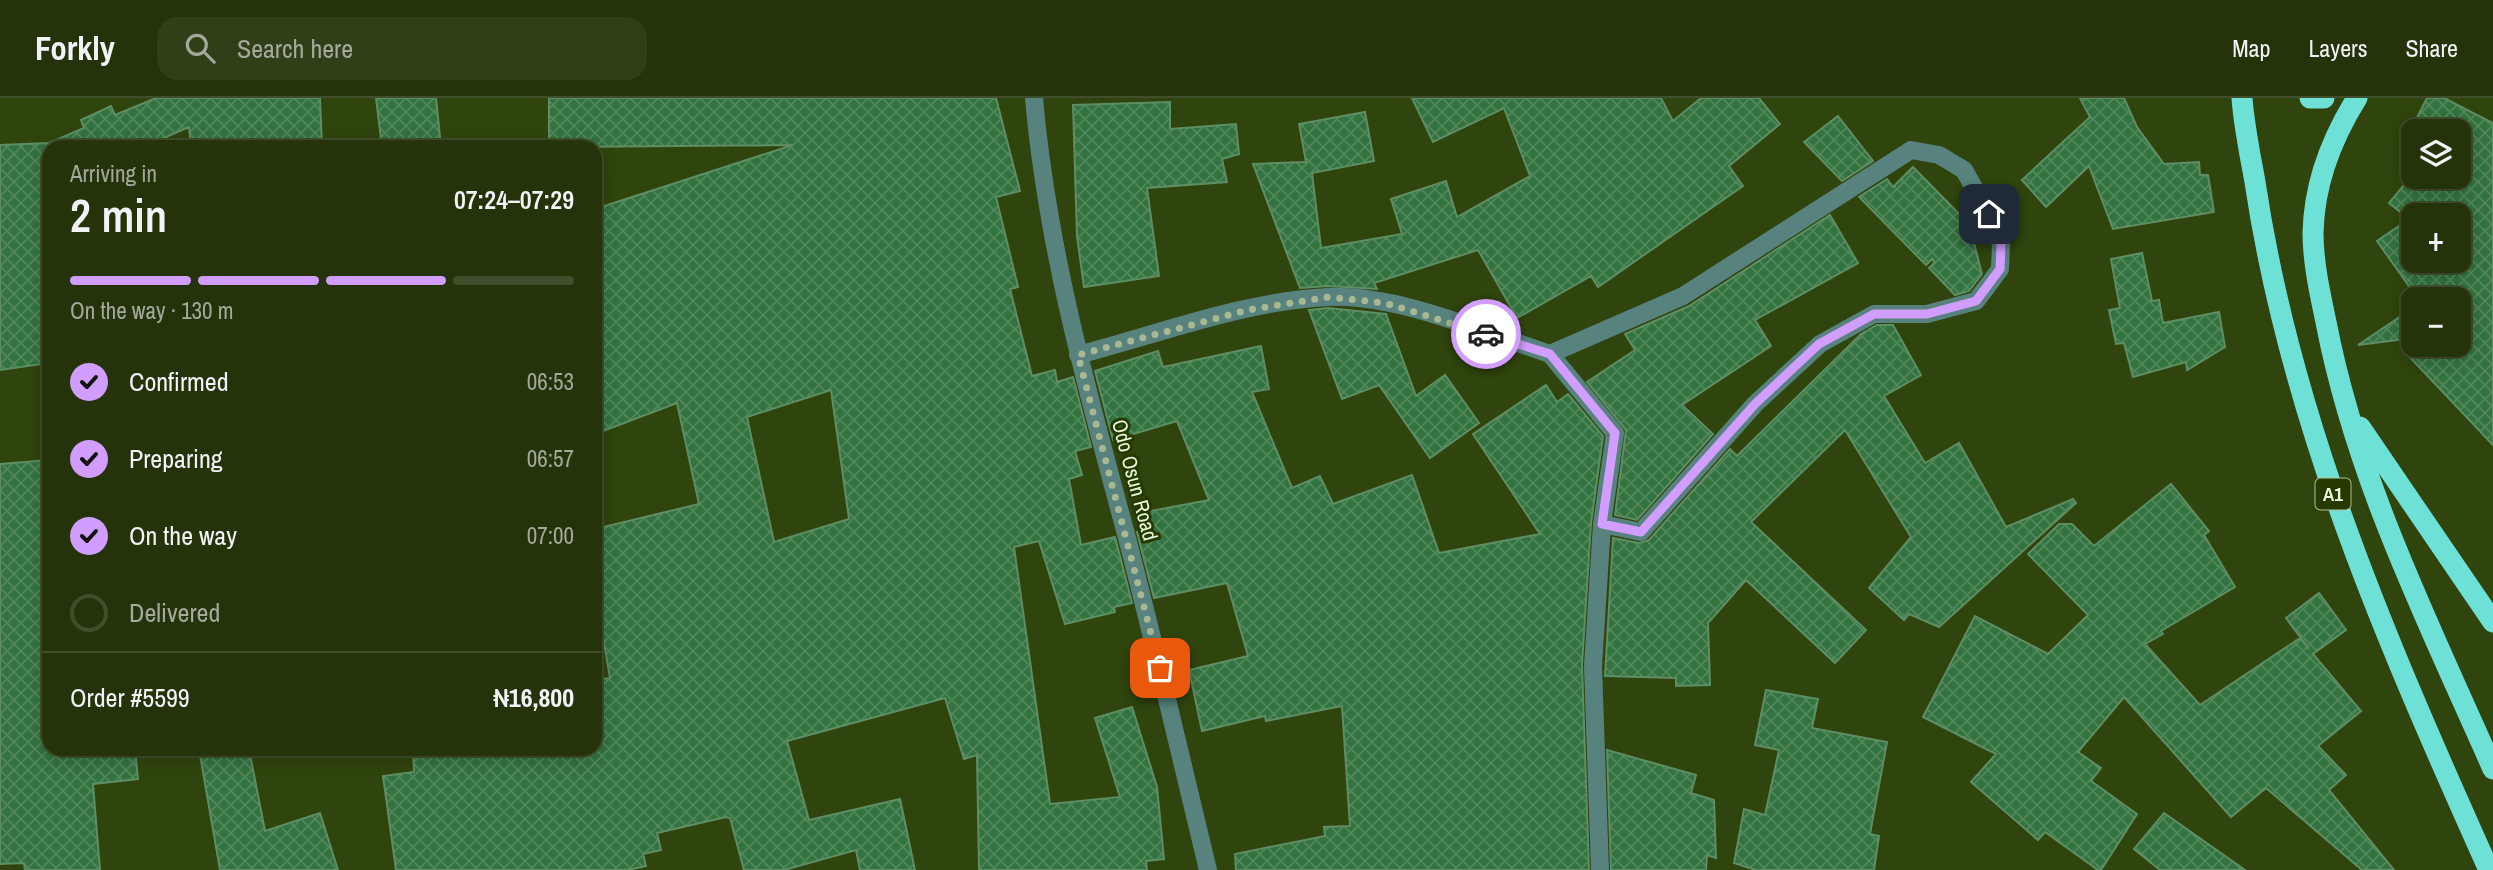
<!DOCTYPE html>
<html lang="en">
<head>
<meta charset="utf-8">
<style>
  :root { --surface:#24330a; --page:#303f18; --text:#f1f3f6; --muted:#a3aa9c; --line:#414e2b; --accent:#d19dfe }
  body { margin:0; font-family:"Archivo Narrow",sans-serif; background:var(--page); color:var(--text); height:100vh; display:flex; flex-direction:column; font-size:26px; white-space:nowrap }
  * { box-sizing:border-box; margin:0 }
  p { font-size:23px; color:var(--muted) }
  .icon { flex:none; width:38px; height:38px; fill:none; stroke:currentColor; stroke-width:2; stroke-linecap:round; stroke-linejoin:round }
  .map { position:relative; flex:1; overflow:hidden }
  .details { position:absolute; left:42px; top:42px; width:560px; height:616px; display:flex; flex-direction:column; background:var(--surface); border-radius:21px; box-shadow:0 4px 18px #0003,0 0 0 2px var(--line) }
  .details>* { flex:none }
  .tools { position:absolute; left:2401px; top:21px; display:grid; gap:14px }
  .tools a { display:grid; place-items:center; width:70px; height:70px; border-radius:14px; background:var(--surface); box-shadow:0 4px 18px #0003,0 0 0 2px var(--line); font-size:35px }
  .pin { position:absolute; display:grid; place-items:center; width:60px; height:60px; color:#fff; margin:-30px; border-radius:14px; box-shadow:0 4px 10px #0006 }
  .courier { position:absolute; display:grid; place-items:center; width:70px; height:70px; margin:-35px; border:5px solid #d19dfe; border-radius:50%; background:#fff; color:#222; box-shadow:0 2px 9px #0007 }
  .overview em { font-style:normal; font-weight:600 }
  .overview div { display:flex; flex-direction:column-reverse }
  .overview { display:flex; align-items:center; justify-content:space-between; height:119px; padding:0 28px }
  h1 { font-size:46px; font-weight:600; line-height:52px }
  .bar { display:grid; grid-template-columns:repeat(4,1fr); gap:10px 7px; align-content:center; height:84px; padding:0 28px }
  .bar i { height:9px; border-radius:5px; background:var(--line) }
  .bar .current { background:var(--accent) }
  .bar p { grid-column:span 4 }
  .line { display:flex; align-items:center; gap:18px; padding:0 28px; border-top:2px solid var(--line) }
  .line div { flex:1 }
  ol { padding:0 28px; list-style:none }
  li { display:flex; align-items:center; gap:21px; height:77px }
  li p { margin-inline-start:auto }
  li .icon { padding:7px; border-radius:50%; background:var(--accent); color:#111; stroke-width:4 }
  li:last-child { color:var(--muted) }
  li i { width:38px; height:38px; border:4px solid var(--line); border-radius:50% }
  header { display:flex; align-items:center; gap:42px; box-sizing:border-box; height:98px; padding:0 35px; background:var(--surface); border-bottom:2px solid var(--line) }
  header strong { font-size:33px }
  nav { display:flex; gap:38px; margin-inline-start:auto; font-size:24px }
  .search { width:490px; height:63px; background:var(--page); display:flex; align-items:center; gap:18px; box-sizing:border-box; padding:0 24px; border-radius:21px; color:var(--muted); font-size:26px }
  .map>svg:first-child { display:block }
  .building { fill:url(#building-cross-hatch); stroke:#5e8e64; stroke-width:2; fill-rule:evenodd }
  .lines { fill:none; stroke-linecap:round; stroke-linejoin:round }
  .minor { stroke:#57827e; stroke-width:18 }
  .highway { stroke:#6ee1d7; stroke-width:21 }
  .done { stroke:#a8b892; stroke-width:7; stroke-dasharray:0 12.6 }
  .route { stroke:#d19dfe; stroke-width:9 }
  .labels { text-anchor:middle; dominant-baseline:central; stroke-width:6; stroke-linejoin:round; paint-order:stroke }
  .shield { fill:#263900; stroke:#aebe99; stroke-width:2 }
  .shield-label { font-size:19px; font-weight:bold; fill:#e9f7da }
  .street-label { font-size:21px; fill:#e9f7da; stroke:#263900 }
</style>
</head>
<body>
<header>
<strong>Forkly</strong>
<div class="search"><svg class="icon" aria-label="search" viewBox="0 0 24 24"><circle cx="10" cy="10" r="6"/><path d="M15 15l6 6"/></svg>Search here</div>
<nav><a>Map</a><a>Layers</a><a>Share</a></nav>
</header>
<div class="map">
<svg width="2493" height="772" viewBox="0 0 2493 772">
  <defs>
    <pattern id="building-cross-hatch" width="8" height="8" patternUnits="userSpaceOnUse" patternTransform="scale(1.75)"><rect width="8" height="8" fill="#33733f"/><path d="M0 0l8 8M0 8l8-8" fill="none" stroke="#51885a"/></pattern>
  </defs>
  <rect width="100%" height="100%" fill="#30440d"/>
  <path class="building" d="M 156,0 L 320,0 L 322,49 L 191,49 L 189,29 L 143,49 L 49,49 L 49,265 L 0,272 L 0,47 L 49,45 L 84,30 L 81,22 L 111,8 L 115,17 Z
    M 376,0 L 436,0 L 441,49 L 382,49 Z
    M 549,0 L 996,0 L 1020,93 L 996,99 L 1018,189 L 1010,191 L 1032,278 L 1055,272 L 1057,284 L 1073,279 L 1091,349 L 1075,353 L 1082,377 L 1069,381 L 1081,447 L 1115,439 L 1132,505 L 1114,509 L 1115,514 L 1065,526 L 1039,443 L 1014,449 L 1050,706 L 1120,699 L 1095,620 L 1132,609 L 1157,689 L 1164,761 L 1146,763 L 1147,772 L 979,772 L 977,657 L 964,661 L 945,600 L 787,643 L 809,722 L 900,701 L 915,772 L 860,772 L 856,752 L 784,772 L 744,772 L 730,720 L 726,719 L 657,735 L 661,752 L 643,756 L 646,768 L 628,772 L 396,772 L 383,678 L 414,674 L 413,651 L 595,651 L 595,582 L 610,580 L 595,493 L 595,431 L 699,406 L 677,305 L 595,336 L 595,111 L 793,47 L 565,49 L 565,44 L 549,44 ZM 831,292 L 849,421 L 774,444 L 747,319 Z
    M 1412,0 L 1661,0 L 1673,23 L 1701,0 L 1759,0 L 1780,26 L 1729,68 L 1743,88 L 1598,189 L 1591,178 L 1517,220 L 1478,152 L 1374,185 L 1377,191 L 1328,188 L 1300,190 L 1253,66 L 1306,64 L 1299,26 L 1365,14 L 1374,63 L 1312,75 L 1321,150 L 1402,136 L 1391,101 L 1446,83 L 1457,119 L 1530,78 L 1504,10 L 1433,44 Z
    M 2080,0 L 2124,0 L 2137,29 L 2164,66 L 2199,64 L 2200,77 L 2208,77 L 2214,114 L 2113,131 L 2089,68 L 2046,109 L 2022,82 L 2090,19 Z
    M 2427,0 L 2444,0 L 2493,25 L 2493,347 L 2402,251 L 2413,247 L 2459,247 L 2459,201 L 2418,201 L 2377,143 L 2409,121 L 2389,105 L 2413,76 L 2413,79 L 2459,79 L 2459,33 L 2413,33 L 2413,52 L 2403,47 ZM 2413,117 L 2459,117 L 2459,163 L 2413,163 Z
    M 1170,4 L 1170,31 L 1236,26 L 1239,56 L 1222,61 L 1227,84 L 1147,90 L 1159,178 L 1084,189 L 1077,138 L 1073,7 Z
    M 1838,18 L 1873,63 L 1842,83 L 1804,44 Z
    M 1913,69 L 1969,126 L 1982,176 L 1969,193 L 1955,197 L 1929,170 L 1935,164 L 1932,161 L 1926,167 L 1859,99 L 1887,81 L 1893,89 Z
    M 1830,117 L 1858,165 L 1755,222 L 1771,248 L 1682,307 L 1713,336 L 1637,422 L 1615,417 L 1626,332 L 1587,284 L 1635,252 L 1625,236 L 1689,208 Z
    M 2142,155 L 2152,203 L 2159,202 L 2163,225 L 2219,214 L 2225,249 L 2187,272 L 2186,264 L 2133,279 L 2124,245 L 2116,246 L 2109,212 L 2120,210 L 2111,161 Z
    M 1328,210 L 1386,216 L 1416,298 L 1445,277 L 1479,325 L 1430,360 L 1379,287 L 1342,301 L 1309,212 Z
    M 2413,210 L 2413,240 L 2358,247 Z
    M 1877,227 L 1893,227 L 1921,277 L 1884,298 L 1925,365 L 1959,345 L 2006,429 L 2073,401 L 2076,405 L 1939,529 L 1909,516 L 1904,522 L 1869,490 L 1911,439 L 1845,332 L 1751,424 L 1866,532 L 1835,565 L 1746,482 L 1708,525 L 1710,587 L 1676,588 L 1676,580 L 1605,578 L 1613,440 L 1639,445 L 1649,442 L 1730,351 L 1737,358 L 1861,236 Z
    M 1261,248 L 1269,291 L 1252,294 L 1292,390 L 1320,378 L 1333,406 L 1412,377 L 1439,455 L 1540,436 L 1473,336 L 1546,287 L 1557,304 L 1568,296 L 1603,338 L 1591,425 L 1582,567 L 1589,772 L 1236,772 L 1235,756 L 1325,738 L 1324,729 L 1350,728 L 1342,608 L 1266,623 L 1265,618 L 1202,633 L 1189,572 L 1248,558 L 1227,485 L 1154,500 L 1137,434 L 1144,432 L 1140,415 L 1209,402 L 1177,323 L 1113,342 L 1095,273 L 1158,253 L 1163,269 Z
    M 49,362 L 49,651 L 135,651 L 138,681 L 93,686 L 100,772 L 25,772 L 24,765 L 0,766 L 0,366 Z
    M 2171,386 L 2209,433 L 2204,437 L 2235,489 L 2161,533 L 2163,536 L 2145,546 L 2200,607 L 2300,540 L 2309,551 L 2286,520 L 2319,495 L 2346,532 L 2313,556 L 2361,613 L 2318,648 L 2346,677 L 2329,692 L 2394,772 L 2362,772 L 2266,690 L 2231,719 L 2124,599 L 2078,654 L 2101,670 L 2091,683 L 2137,716 L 2101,772 L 2098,772 L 2045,734 L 2038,742 L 1971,684 L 1996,656 L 1923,619 L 1975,518 L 2048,556 L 2088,517 L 2028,456 L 2059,426 L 2072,426 L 2094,448 Z
    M 1766,592 L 1818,601 L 1812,630 L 1887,644 L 1870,736 L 1879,738 L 1874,772 L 1756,772 L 1734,765 L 1744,711 L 1765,717 L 1779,652 L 1755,647 Z
    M 199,651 L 249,651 L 265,733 L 320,715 L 338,772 L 220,772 Z
    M 1607,652 L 1696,677 L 1691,695 L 1714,702 L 1716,760 L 1707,757 L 1706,772 L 1611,772 Z
    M 2164,715 L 2245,772 L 2160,772 L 2134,751 Z"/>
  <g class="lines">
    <path class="minor" d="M 1034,0 C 1047,149 1087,292 1126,436 C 1155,548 1181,660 1208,772
      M 1550,256 L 1615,335 L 1602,426
      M 1078,257 C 1159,236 1244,203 1328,199 C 1398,196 1483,234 1550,256 L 1683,198 L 1911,52 L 1939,57 L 1964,72 L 1989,116 L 2001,146 L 2000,171 L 1989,186 L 1976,203 L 1927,216 L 1874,216 L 1820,246 L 1755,306 L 1641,434 L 1602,426 L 1593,568 L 1600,772"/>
    <path class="highway" d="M 2242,0 C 2244,28 2250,56 2255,84 C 2291,326 2389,549 2489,772
      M 2310,0 L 2324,0
      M 2357,0 C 2332,40 2314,87 2313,135 C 2313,164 2320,196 2326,224 C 2356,381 2429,526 2493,671
      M 2360,329 L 2493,524"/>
  </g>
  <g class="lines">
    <path class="done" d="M 1160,570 L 1078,257 L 1248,212 L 1328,199 L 1385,205 L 1486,236"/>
    <path class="route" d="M 1486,236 L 1550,256 L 1615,335 L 1602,426 L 1641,434 L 1755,306 L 1819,246 L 1874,216 L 1927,216 L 1976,203 L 2000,171 L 2001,146 L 1989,116"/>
  </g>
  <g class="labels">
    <rect class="shield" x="2315.5" y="380.5" width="35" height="31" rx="5"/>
    <g class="shield-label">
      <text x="2333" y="396">A1</text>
    </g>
    <g class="street-label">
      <text transform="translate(1135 382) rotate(75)">Odo Osun Road</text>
    </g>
  </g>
</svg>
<div class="tools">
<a><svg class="icon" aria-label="layers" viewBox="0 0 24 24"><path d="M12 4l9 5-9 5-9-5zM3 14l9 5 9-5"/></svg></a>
<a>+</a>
<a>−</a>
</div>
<div class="pin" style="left:1160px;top:570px;background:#ea580c"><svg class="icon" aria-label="bag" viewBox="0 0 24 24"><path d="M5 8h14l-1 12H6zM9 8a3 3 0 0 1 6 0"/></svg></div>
<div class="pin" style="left:1989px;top:116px;background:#1f2937"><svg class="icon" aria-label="home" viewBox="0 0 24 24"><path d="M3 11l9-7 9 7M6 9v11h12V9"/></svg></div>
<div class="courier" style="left:1486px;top:236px"><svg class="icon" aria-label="car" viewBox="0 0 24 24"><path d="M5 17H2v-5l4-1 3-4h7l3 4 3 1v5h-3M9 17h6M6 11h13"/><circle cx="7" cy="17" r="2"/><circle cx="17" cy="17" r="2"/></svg></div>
<section class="details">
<div class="overview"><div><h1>2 min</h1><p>Arriving in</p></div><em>07:24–07:29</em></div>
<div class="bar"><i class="current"></i><i class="current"></i><i class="current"></i><i></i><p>On the way · 130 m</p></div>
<ol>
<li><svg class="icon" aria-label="check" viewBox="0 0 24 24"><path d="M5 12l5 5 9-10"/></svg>Confirmed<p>06:53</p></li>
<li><svg class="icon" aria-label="check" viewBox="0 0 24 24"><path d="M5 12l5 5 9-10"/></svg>Preparing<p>06:57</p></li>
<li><svg class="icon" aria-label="check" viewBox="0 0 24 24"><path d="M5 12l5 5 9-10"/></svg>On the way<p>07:00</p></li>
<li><i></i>Delivered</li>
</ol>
<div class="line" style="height:91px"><div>Order #5599</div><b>₦16,800</b></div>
</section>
</div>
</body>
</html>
